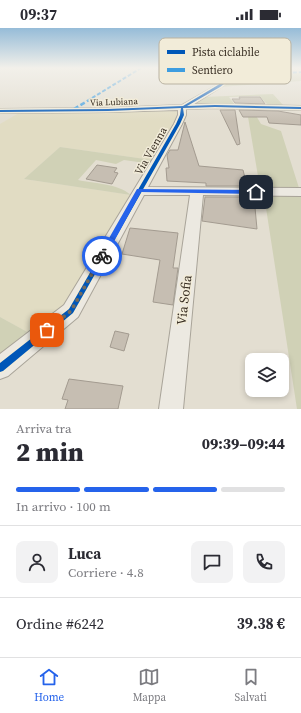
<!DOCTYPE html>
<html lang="it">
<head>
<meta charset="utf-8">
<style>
  :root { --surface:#fff; --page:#f2f2f3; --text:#2b2b33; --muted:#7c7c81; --line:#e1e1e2; --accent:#2563eb }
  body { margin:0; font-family:"Source Serif 4",serif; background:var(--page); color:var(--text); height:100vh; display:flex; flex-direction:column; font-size:15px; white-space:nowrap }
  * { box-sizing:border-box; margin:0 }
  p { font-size:13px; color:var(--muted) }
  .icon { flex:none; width:22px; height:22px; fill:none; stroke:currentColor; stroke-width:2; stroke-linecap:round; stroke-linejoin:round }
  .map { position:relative; height:381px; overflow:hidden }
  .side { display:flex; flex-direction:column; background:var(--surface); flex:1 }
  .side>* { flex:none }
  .buttons { position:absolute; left:245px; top:325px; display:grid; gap:8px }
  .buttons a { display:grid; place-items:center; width:44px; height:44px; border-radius:8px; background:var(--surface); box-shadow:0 2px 6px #0003; font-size:20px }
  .pin { position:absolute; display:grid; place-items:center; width:34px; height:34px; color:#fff; margin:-17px; border-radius:8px; box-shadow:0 2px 6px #0006 }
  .courier { position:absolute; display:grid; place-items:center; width:40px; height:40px; margin:-20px; border:3px solid #2563eb; border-radius:50%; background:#fff; color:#222; box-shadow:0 1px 5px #0007 }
  .head em { font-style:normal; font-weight:800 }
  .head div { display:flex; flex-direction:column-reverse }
  .head { display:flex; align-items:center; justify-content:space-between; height:68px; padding:0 16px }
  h1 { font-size:26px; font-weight:800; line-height:30px }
  .bar { display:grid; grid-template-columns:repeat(4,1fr); gap:6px 4px; align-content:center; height:48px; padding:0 16px }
  .bar i { height:5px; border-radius:3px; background:var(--line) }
  .bar .selected { background:var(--accent) }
  .bar p { grid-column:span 4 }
  .line { display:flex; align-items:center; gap:10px; padding:0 16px; border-top:1px solid var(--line) }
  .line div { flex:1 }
  .round { display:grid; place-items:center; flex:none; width:42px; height:42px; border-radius:8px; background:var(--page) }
  .status { display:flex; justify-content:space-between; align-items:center; height:28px; padding:0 20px; background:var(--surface); direction:ltr }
  .status svg { height:11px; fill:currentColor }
  .dock { display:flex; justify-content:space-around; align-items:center; height:56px; border-top:1px solid var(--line); background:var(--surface); font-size:11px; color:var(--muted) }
  .dock a { display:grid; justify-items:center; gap:2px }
  .dock .selected { color:var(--accent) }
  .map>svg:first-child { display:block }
  .farmland { fill:#e1dcc3 }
  .green { fill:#d0d1b6 }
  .building { fill:#c6beb2; stroke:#a39b90 }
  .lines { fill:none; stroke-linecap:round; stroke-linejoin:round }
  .minor-casing { stroke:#a9a499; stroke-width:2 }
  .minor { fill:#ece9e1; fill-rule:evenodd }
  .quiet-far1 { stroke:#3e9de0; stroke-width:2; stroke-dasharray:4 2; stroke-linecap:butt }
  .quiet { stroke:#3e9de0; stroke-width:2.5; stroke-dasharray:5 2.5; stroke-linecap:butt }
  .cycleway-casing { stroke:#f2ecd9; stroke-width:3 }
  .cycleway { fill:#0057b8; fill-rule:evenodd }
  .route { fill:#2563eb }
  .done { stroke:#736b5f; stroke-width:4; stroke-dasharray:0 7.2 }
  .labels { text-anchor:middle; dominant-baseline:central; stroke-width:3; stroke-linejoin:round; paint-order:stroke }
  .far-street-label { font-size:9px; fill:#372d22; stroke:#f2ecd9 }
  .street-label { font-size:11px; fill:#372d22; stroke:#f2ecd9 }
  .near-street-label { font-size:13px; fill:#372d22; stroke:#f2ecd9 }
  .key { fill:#f2ecd9; stroke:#bab3a2; stroke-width:1 }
  .key-label { font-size:11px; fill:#372d22 }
</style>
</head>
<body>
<div class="status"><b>09:37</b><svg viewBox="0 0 49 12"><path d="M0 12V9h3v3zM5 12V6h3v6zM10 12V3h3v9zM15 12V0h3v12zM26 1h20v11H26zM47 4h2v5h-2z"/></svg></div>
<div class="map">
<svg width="301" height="381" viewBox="0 0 301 381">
  <rect width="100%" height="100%" fill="#e3ded1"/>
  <path class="farmland" d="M 121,83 L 180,83 L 169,104 L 162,106 L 158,114 L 160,118 L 152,132 L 60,119 L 24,151 L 131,167 L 111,205 L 63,277 L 50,292 L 31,306 L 0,289 L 0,96 L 19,85 Z"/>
  <path class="green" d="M 301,45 L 301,53 L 220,59 L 234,49 Z
    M 273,66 L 283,77 L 268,77 L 259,68 L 229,69 L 235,77 L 189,78 L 203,69 Z
    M 247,83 L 255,86 L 261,96 L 281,103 L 299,160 L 260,160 Z
    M 60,119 L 152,132 L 145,135 L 124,132 L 116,136 L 96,132 L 78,152 C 95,156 117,155 131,167 L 24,151 Z
    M 264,167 L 301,167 L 301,381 L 297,381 Z
    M 0,289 L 31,306 L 0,329 Z"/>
  <path class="building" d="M 239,69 L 260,69 L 265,76 L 235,75 L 232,71 L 240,71 Z
    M 220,82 L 235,82 L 240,116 L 237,117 Z
    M 239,82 L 278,83 L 301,87 L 301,97 L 269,95 L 267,89 L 243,89 Z
    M 185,94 L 199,138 L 243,142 L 247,158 L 206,158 L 206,155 L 167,153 L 166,140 L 169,140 L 167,127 L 170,122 L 178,122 Z
    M 97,137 L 117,140 L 114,144 L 118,145 L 112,156 L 86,151 Z
    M 205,169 L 254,169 L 257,201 L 202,193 Z
    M 130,200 L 178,205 L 173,240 L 178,240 L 173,277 L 153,274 L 160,232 L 122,226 Z
    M 115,303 L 129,306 L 124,323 L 110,319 Z
    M 69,351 L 123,358 L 118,381 L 65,381 L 68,372 L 62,371 Z"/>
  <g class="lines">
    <defs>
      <path id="minor" d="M 240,40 L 247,40 L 221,59 L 194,76 L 301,78 L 301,82 L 215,80 L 186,81 L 186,87 L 182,96 L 148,159 L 301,160 L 301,168 L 203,167 L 183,381 L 159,381 L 190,167 L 144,167 L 78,289 L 8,348 L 0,351 L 0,326 L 64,277 L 174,96 L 178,87 L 178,82 L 108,84 L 0,85 L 0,81 L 108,80 L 182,77 L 217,57 Z"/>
    </defs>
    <use href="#minor" class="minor-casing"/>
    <use href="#minor" class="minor"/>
    <path class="quiet-far1" d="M 233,49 L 301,44
      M 92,70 L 141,40"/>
    <path class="quiet" d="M 74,81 L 94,69"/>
    <defs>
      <path id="cycleway" d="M 243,40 L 245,40 L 220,59 L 187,78 L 215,77 L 301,79 L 301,81 L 215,79 L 183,80 L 184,87 L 180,96 L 73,285 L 3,343 L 0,344 L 0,335 L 69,281 L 176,96 L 180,87 L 181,80 L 108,83 L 0,84 L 0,82 L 108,81 L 183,78 L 218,57 Z"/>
    </defs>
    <use href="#cycleway" class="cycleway-casing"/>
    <use href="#cycleway" class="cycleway"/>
  </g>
  <linearGradient id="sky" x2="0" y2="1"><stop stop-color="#96bcd8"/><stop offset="0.43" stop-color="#f2f0ea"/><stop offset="1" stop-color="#f2f0ea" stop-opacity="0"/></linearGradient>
  <rect width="301" height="93" fill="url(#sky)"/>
  <path class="route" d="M 137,161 L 256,162 L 259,164 L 256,166 L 141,164 L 105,230 L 100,230 L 100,226 Z"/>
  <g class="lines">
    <path class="done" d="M 47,302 L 71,283 L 102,228"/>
  </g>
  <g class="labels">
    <g class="far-street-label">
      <text transform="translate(114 74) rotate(-2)">Via Lubiana</text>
    </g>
    <g class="street-label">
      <text transform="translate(151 123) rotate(-60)">Via Vienna</text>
    </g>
    <g class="near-street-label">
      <text transform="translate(184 272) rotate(-83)">Via Sofia</text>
    </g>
  </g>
  <rect x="159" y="10" width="132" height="46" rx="6" class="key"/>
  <rect x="167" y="22" width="18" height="4" fill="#0057b8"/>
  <rect x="167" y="40" width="18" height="4" fill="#3e9de0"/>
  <g class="key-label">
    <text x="192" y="28">Pista ciclabile</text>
    <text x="192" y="46">Sentiero</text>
  </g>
</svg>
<div class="buttons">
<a><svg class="icon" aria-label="layers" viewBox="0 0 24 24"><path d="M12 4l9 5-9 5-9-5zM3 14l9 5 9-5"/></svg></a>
</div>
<div class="pin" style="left:47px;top:302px;background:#ea580c"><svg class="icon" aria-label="bag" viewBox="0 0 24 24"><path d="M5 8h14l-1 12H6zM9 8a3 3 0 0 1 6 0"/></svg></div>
<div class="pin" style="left:256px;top:164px;background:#1f2937"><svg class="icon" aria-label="home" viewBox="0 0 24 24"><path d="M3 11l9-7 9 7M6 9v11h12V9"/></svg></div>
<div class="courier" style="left:102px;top:228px"><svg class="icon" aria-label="bike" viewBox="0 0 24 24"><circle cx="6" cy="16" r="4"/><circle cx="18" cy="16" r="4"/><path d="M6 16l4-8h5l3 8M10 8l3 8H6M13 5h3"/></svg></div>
</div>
<section class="side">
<div class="head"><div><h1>2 min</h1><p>Arriva tra</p></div><em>09:39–09:44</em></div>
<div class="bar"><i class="selected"></i><i class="selected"></i><i class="selected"></i><i></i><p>In arrivo · 100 m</p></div>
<div class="line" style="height:72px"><a class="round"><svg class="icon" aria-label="person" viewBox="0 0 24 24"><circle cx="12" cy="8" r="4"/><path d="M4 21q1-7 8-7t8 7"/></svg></a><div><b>Luca</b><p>Corriere · 4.8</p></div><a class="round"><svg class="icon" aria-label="chat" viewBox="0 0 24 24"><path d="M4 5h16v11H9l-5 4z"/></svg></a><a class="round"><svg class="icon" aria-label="phone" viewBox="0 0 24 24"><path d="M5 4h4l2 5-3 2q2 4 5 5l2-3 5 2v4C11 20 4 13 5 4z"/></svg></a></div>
<div class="line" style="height:52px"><div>Ordine #6242</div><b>39.38 €</b></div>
</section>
<nav class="dock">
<a class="selected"><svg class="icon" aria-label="home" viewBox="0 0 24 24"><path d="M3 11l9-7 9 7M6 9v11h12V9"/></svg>Home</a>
<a><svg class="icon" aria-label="map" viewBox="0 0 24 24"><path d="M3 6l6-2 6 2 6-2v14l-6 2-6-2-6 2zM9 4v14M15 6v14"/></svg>Mappa</a>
<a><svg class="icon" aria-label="saved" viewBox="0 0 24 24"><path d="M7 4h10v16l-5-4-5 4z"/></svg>Salvati</a>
</nav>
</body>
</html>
